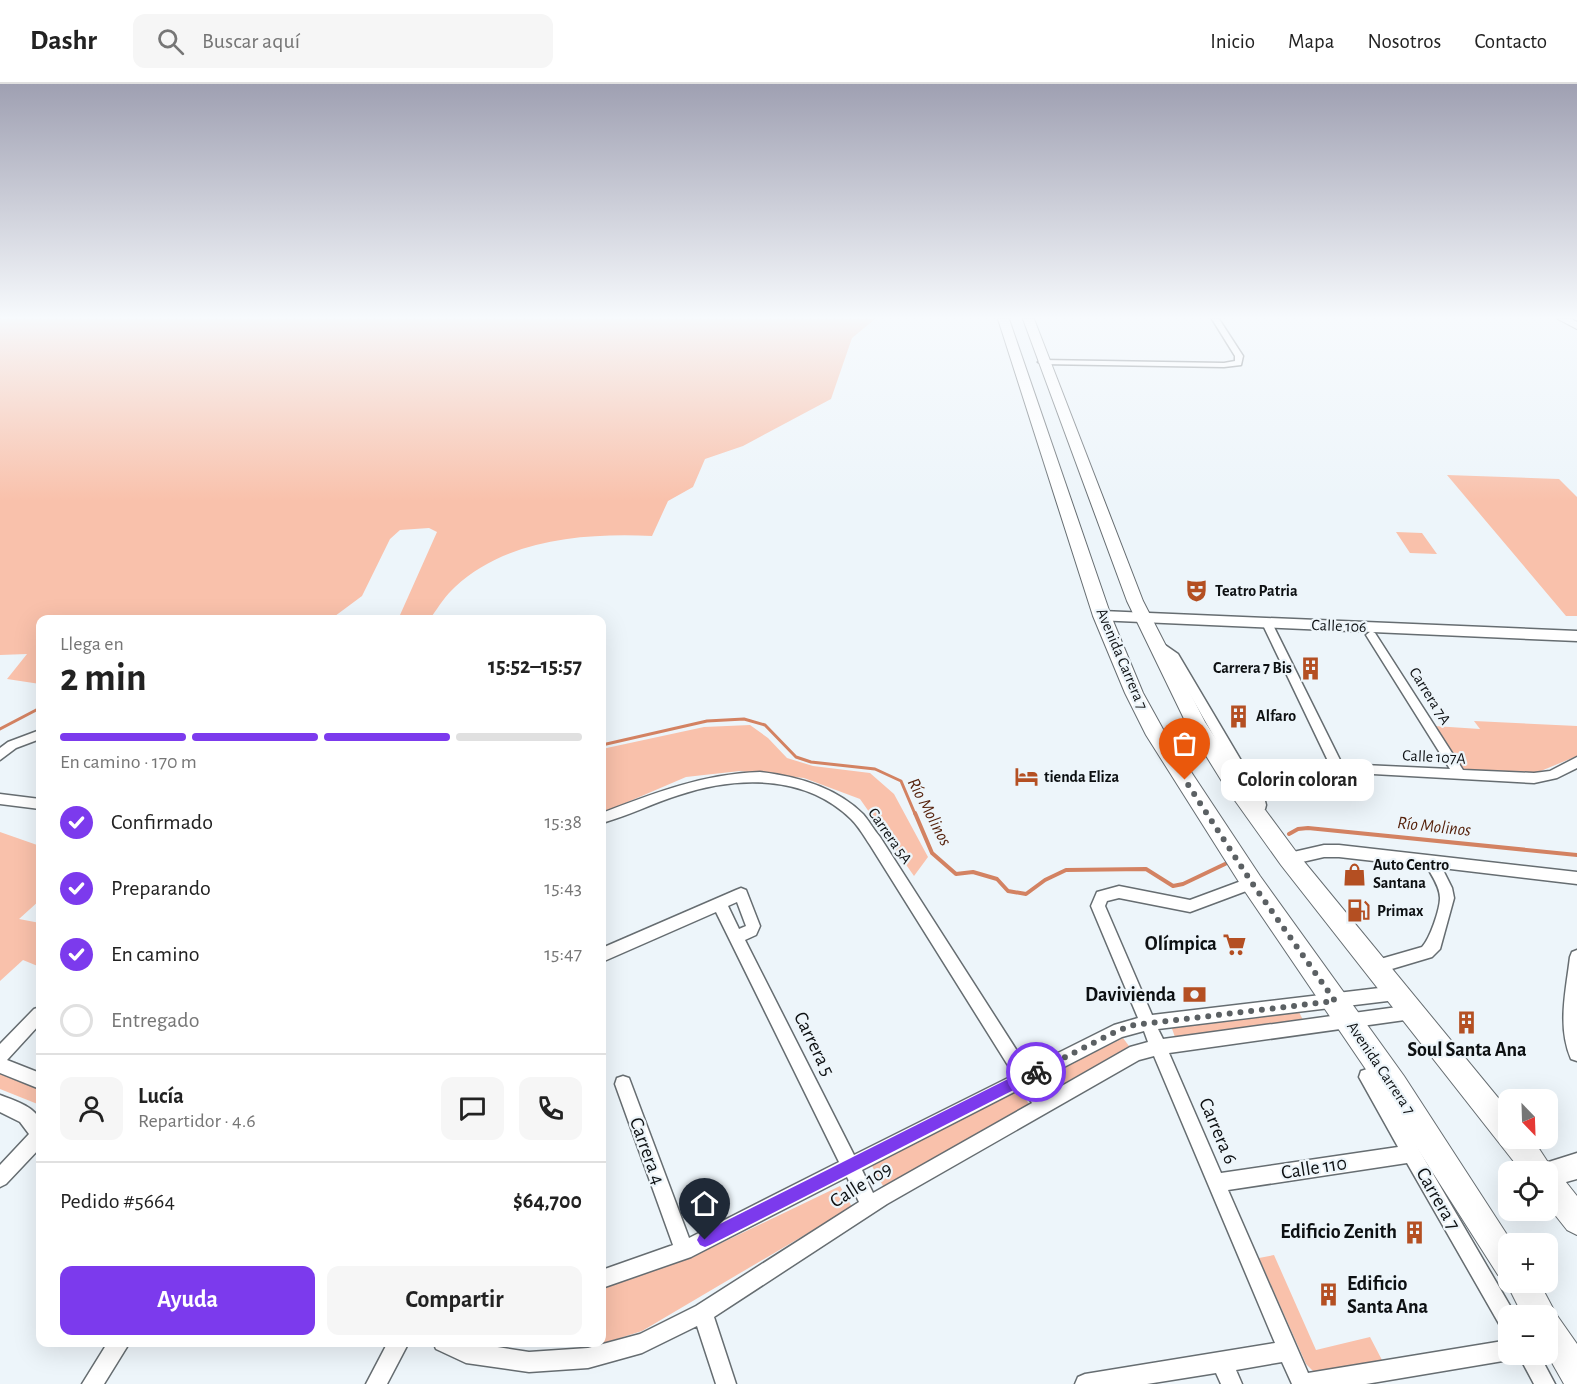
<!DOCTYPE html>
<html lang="es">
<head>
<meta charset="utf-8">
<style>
  :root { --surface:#fff; --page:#f6f6f6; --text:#222; --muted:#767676; --line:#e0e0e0; --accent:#7c3aed }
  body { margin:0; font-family:"Alegreya Sans",sans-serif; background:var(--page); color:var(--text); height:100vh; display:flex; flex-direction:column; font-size:22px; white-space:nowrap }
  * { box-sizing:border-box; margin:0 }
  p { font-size:20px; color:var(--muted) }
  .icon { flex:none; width:33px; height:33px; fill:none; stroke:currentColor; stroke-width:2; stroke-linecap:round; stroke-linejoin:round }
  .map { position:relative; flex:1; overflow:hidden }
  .panel { position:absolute; left:36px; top:531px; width:570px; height:732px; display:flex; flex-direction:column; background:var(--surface); border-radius:12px; box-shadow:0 6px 24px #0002 }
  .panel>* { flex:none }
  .needle { width:39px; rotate:157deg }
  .tools { position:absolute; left:1498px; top:1005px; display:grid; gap:12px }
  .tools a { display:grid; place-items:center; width:60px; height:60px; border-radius:12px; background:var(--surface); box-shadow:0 6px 24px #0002; font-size:30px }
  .pin { position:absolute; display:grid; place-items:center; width:51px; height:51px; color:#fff; margin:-62px -26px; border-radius:50% 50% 50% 0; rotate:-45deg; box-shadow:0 0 6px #0007 }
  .pin .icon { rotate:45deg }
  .courier { position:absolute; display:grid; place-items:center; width:60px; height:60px; margin:-30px; border:4px solid #7c3aed; border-radius:50%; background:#fff; color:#222; box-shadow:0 2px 8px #0007 }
  .bubble { position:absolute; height:42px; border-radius:12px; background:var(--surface); box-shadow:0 6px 24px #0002; font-size:20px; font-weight:700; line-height:42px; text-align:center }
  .overview em { font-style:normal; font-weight:700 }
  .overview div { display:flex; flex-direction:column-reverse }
  .overview { display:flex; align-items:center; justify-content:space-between; height:102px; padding:0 24px }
  h1 { font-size:39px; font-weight:700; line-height:45px }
  .bar { display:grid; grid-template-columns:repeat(4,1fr); gap:9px 6px; align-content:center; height:72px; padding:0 24px }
  .bar i { height:8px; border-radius:4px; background:var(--line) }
  .bar .active { background:var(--accent) }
  .bar p { grid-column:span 4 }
  .line { display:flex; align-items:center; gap:15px; padding:0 24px; border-top:2px solid var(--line) }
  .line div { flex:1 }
  .round { display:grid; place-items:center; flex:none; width:63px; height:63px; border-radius:12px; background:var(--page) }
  ol { padding:0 24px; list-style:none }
  li { display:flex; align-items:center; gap:18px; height:66px }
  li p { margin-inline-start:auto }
  li .icon { padding:6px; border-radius:50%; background:var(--accent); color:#fff; stroke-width:4 }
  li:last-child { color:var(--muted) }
  li i { width:33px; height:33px; border:3px solid var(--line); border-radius:50% }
  .cta { display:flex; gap:12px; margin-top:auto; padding:12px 24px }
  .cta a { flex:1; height:69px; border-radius:12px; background:var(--accent); color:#fff; font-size:24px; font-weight:700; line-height:69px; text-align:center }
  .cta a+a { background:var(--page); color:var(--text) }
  header { display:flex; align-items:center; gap:36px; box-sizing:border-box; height:84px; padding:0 30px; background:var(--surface); border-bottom:2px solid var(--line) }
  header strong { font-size:28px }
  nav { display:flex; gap:33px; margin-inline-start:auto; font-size:21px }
  .search { width:420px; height:54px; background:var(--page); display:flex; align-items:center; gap:15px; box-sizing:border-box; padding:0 21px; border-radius:12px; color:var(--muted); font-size:22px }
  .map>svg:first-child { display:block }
  .green { fill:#f9c1ab }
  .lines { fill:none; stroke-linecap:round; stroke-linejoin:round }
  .stream-far1 { stroke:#d38262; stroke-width:3 }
  .stream { stroke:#d38262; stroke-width:4 }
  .street-casing { stroke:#666d71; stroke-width:3 }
  .secondary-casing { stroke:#666d71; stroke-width:3 }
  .primary-casing { stroke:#666d71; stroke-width:2 }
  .street { fill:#fff; fill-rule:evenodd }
  .secondary { fill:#fff; fill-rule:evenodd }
  .primary { fill:#fff; fill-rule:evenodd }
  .route { fill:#7c3aed }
  .done { stroke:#5b6063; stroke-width:6; stroke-dasharray:0 10.8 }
  .labels { text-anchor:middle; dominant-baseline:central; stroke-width:4.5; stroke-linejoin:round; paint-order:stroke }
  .poi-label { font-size:16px; font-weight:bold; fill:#0d1012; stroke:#edf5fa; text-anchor:start }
  .street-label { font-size:16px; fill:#0d1012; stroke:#edf5fa }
  .water-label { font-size:18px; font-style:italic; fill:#56220c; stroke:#edf5fa }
  .near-poi-label { font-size:20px; font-weight:bold; fill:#0d1012; stroke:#edf5fa; text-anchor:end }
  .near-street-label { font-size:20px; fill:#0d1012; stroke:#edf5fa }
</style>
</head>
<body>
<header>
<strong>Dashr</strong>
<div class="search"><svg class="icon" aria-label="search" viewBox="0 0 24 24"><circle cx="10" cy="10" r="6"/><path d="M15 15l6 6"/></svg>Buscar aquí</div>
<nav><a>Inicio</a><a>Mapa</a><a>Nosotros</a><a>Contacto</a></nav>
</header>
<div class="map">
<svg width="1577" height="1300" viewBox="0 0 1577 1300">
  <rect width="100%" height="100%" fill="#edf5fa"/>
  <path class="green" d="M 0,235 L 875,235 L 852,254 L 831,315 L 743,362 L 705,375 L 693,403 L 668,417 L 652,452 C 585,449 506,455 455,503 C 446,511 439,522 432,532 L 400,531 L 437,448 L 429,444 L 400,446 L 390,455 L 362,512 L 331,535 L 40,536 L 40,600 L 7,595 L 27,570 L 0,571 Z
    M 1447,391 L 1559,395 L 1577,413 L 1577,532 L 1566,532 Z
    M 1396,448 L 1422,449 L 1437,470 L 1410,469 Z
    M 1474,637 L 1577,642 L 1577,672 L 1536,689 L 1463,686 L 1434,642 L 1480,645 Z
    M 750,641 L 768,654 L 787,674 L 813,682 L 870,689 L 894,710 L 928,773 L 914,792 L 860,715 L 804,694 L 740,687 L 686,693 L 602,729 L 602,665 L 704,643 Z
    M 0,748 L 40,762 L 40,816 L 19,835 L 40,839 L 40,883 L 23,876 L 0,897 Z
    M 1298,926 L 1303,936 L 1175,953 L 1171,942 Z
    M 1123,954 L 1132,966 L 1053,1006 L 1045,992 Z
    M 0,989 L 40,1005 L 40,1021 L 0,1005 Z
    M 1019,1005 L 1031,1023 L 883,1102 L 872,1082 Z
    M 840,1102 L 852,1123 L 642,1247 L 601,1260 L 556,1262 L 517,1259 L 602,1258 L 602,1204 L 688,1175 Z
    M 1274,1171 L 1316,1266 L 1370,1253 L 1383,1278 L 1315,1289 L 1306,1280 L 1259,1174 Z"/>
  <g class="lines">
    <path class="stream-far1" d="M 0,645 L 40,624
      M 602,661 L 707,637 L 744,635 L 765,641 L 796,673 L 811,678 L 875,685 L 901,697 L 915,730"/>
    <path class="stream" d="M 915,729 L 932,769 L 956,790 L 973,788 L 997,795 L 1008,807 L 1026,810 L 1045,796 L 1066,786 L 1146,785 L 1173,802 L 1183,800 L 1225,780
      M 1289,750 L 1298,745 L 1308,744 L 1577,771"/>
    <defs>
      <path id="street" d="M 1212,235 L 1219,235 L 1243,272 L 1241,281 L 1224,283 L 1042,280 L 1038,278 L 1042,276 L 1224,279 L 1235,277 L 1235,272 Z
        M 1267,536 L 1272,539 L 1342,680 L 1450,685 L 1366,551 L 1371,547 L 1375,549 L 1463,686 L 1534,689 L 1550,687 L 1577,673 L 1577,684 L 1557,694 L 1534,699 L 1283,685 L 1281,682 L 1283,679 L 1287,677 L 1329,679 L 1262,539 Z
        M 1155,554 L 1178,570 L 1265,717 L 1266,721 L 1265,725 L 1255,725 L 1170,575 L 1150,558 Z
        M 40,646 L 40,655 L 16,664 L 0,676 L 0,664 L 8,658 Z
        M 760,688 C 796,692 836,703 863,730 C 869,737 874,746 880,753 L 1028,984 L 1114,941 L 1138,934 L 1091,822 L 1097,808 L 1119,802 L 1190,816 L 1252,793 L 1257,795 L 1259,799 L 1257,803 L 1190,828 L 1119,814 L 1107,817 L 1105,822 L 1152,931 L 1396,902 L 1401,904 L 1404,909 L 1401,914 L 1396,916 L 1158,945 L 1163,955 L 1412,921 L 1418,923 L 1420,928 L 1418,933 L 1412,935 L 1169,969 L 1221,1089 L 1398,1063 L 1359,993 L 1361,987 L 1367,985 L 1373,987 L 1516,1232 L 1509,1232 L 1509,1248 L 1502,1245 L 1407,1079 L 1228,1106 L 1308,1289 L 1509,1256 L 1509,1270 L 1517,1270 L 1516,1273 L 1509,1276 L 1366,1300 L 1292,1300 L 1282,1278 L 1236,1286 L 1242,1300 L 1221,1300 L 1216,1289 L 1147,1300 L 1075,1300 L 1078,1293 L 1085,1290 L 1275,1259 L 1154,972 L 1139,976 L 887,1120 L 714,1233 L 736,1300 L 716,1300 L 697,1242 L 642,1269 L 588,1284 L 529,1288 L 466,1279 L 436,1265 L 433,1258 L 466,1258 L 529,1268 L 588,1264 L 640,1250 L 696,1222 L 859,1118 L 847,1093 L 691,1173 L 602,1204 L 602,1186 L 673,1161 L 615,1000 L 617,994 L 623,992 L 629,994 L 689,1154 L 839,1078 L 716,828 L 602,878 L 602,864 L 736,806 L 741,804 L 746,806 L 760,842 L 756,851 L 745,856 L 854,1071 L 1014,991 L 870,761 C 864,752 859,743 851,735 C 805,690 736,692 679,711 C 653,719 628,732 602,739 L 602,729 C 654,709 703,690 760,688 ZM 737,818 L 746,842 L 739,845 L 728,822 ZM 1144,947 L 1148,958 L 1130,963 L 1046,1011 L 1037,997 L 1122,953 ZM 1022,1004 L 1032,1019 L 873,1109 L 862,1086 Z
        M 0,710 L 40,715 L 40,725 L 0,720 Z
        M 1324,761 L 1339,761 L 1577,788 L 1577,800 L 1442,784 L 1452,804 L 1454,814 L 1440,865 L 1432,873 L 1375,890 L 1370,888 L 1367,883 L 1370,878 L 1422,863 C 1430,855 1440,825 1440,814 C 1440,803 1432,792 1427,783 L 1339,773 L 1324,773 L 1289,781 L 1284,779 L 1282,775 L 1284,771 L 1289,769 Z
        M 1577,866 L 1577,977 L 1571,975 C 1557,942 1566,907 1570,873 L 1572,868 Z
        M 40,923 L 40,940 L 7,976 L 40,989 L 40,1005 L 0,989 L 0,960 L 34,925 Z
        M 0,1011 C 13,1016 34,1022 40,1036 C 43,1043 40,1056 40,1064 L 6,1100 L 0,1103 L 0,1081 L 29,1050 L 20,1038 L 0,1028 Z
        M 108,1258 L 130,1258 L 104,1300 L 82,1300 Z
        M 388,1258 L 409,1258 L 387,1300 L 366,1300 Z
        M 1518,1270 L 1539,1270 L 1555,1300 L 1534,1300 Z"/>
      <path id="secondary" d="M 1102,527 L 1577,547 L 1577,557 L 1096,536 L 1094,532 L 1096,528 Z
        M 1577,1069 L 1577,1095 L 1548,1103 L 1548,1088 L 1536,1088 L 1539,1081 Z"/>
      <path id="primary" d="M 998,235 L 1009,235 L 1111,532 L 1143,609 L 1164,647 L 1260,792 L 1404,992 L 1513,1160 L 1509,1160 L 1509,1198 L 1539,1198 L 1556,1230 L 1577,1260 L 1577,1300 L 1564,1300 L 1547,1270 L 1548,1232 L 1523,1232 L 1506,1198 L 1507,1194 L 1498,1191 L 1384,1012 L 1244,806 L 1146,651 L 1125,609 L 1093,532 Z
        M 1023,235 L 1034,235 L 1143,517 L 1205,638 L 1240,692 L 1297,769 L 1509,1027 L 1509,1054 L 1532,1054 L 1553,1086 L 1558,1088 L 1577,1112 L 1577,1151 L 1567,1146 L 1548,1122 L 1548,1088 L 1522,1088 L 1281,781 L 1226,704 L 1187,641 L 1127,517 Z
        M 1558,235 L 1572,235 L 1577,238 L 1577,245 Z"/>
    </defs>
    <use href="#street" class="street-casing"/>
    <use href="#secondary" class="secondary-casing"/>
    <use href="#primary" class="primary-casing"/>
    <use href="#street" class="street"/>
    <use href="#secondary" class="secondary"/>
    <use href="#primary" class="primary"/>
  </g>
  <linearGradient id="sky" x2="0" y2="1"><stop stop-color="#9fa0b2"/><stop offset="0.56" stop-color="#f7fafd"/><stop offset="1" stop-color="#f7fafd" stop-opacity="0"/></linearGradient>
  <rect width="1577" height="417" fill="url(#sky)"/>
  <path class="route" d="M 1036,981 L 1041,983 L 1043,988 L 1041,992 L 710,1161 L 705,1163 L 700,1161 L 697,1156 L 700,1150 Z"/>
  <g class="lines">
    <path class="done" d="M 1036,988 L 1119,946 L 1134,941 L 1335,917 L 1252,799 L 1185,696"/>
  </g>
  <defs>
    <symbol id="theatre-bare" viewBox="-9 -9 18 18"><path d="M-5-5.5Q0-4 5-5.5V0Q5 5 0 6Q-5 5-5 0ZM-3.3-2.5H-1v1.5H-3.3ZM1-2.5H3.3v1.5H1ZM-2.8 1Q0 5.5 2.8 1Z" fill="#b44f22" stroke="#edf5fa" stroke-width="2.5" paint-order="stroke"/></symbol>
    <symbol id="building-bare" viewBox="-9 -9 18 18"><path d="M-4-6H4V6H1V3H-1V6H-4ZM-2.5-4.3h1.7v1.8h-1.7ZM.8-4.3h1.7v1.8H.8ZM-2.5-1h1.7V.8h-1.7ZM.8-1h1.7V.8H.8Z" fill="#b44f22" stroke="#edf5fa" stroke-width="2.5" paint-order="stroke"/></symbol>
    <symbol id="hotel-bare" viewBox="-9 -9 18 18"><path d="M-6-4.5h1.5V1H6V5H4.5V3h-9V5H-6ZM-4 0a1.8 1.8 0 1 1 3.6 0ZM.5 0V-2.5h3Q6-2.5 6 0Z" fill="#b44f22" stroke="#edf5fa" stroke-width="2.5" paint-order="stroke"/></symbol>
    <symbol id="shop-bare" viewBox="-9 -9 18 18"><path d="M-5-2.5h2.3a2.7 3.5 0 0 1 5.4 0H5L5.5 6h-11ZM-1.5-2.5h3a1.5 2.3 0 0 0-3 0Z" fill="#b44f22" stroke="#edf5fa" stroke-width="2.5" paint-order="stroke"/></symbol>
    <symbol id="fuel-bare" viewBox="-9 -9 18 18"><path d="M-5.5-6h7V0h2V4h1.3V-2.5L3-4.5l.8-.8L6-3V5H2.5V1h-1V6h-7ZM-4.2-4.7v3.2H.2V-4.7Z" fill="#b44f22" stroke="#edf5fa" stroke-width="2.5" paint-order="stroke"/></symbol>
    <symbol id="supermarket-bare" viewBox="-9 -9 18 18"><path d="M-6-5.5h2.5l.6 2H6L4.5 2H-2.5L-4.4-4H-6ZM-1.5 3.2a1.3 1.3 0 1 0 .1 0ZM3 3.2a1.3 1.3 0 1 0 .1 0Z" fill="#b44f22" stroke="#edf5fa" stroke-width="2.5" paint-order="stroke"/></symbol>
    <symbol id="bank-bare" viewBox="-9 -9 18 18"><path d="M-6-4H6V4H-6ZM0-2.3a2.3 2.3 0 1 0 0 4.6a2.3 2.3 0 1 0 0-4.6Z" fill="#b44f22" stroke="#edf5fa" stroke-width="2.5" paint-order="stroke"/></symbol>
  </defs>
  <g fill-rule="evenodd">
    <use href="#theatre-bare" x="1180" y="490" width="33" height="33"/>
    <use href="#building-bare" x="1294" y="568" width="33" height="33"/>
    <use href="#building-bare" x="1222" y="616" width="33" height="33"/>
    <use href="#hotel-bare" x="1010" y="676" width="33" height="33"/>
    <use href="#shop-bare" x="1338" y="774" width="33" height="33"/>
    <use href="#fuel-bare" x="1342" y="810" width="33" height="33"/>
    <use href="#supermarket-bare" x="1218" y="844" width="33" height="33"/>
    <use href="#bank-bare" x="1178" y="894" width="33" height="33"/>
    <use href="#building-bare" x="1450" y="922" width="33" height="33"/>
    <use href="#building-bare" x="1398" y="1132" width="33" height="33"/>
    <use href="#building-bare" x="1312" y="1194" width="33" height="33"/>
  </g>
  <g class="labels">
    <g class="poi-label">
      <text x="1215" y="507">Teatro Patria</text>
      <text x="1292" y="584" text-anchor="end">Carrera 7 Bis</text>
      <text x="1256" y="632">Alfaro</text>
      <text x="1044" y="693">tienda Eliza</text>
      <text x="1373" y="781">Auto Centro<tspan x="1373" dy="18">Santana</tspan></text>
      <text x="1377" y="827">Primax</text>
    </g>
    <g class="street-label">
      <text transform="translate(1339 542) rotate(2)">Calle 106</text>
      <text transform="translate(1122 575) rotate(67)">Avenida Carrera 7</text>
      <text transform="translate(1430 612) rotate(58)">Carrera 7A</text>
      <text transform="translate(1434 673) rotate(3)">Calle 107A</text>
      <text transform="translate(890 752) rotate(55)">Carrera 5A</text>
      <text transform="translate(1381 984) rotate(56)">Avenida Carrera 7</text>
    </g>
    <g class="water-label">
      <text transform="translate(929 728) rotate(62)">Río Molinos</text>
      <text transform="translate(1434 743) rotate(6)">Río Molinos</text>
    </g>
    <g class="near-poi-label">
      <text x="1217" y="860">Olímpica</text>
      <text x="1176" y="911">Davivienda</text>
      <text x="1467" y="966" text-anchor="middle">Soul Santa Ana</text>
      <text x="1397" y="1148">Edificio Zenith</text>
      <text x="1347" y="1200" text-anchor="start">Edificio<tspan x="1347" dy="23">Santa Ana</tspan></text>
    </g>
    <g class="near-street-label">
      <text transform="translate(814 960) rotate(64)">Carrera 5</text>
      <text transform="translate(1218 1047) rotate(67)">Carrera 6</text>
      <text transform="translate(647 1067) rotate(70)">Carrera 4</text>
      <text transform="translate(1314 1084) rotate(-9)">Calle 110</text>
      <text transform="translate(861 1101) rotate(-32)">Calle 109</text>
      <text transform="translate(1438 1115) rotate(60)">Carrera 7</text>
    </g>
  </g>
</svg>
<div class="tools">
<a><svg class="needle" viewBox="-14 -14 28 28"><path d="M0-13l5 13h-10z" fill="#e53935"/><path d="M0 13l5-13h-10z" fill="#767676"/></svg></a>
<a><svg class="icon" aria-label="locate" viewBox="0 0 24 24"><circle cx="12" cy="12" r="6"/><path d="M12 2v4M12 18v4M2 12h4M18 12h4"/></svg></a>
<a>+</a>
<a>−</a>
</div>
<div class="pin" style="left:1185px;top:696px;background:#ea580c"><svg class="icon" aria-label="bag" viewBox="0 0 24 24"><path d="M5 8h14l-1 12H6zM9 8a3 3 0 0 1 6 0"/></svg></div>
<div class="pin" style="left:705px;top:1156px;background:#1f2937"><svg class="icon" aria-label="home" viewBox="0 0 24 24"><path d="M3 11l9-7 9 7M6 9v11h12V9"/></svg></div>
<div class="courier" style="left:1036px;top:988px"><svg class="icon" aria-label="bike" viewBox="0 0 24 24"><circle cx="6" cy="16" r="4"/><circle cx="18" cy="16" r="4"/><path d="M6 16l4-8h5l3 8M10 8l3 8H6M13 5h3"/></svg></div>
<div class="bubble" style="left:1221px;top:675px;width:153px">Colorin coloran</div>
<section class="panel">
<div class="overview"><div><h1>2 min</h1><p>Llega en</p></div><em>15:52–15:57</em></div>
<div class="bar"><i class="active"></i><i class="active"></i><i class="active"></i><i></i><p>En camino · 170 m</p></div>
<ol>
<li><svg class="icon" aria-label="check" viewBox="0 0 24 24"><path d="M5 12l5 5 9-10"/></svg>Confirmado<p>15:38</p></li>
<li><svg class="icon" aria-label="check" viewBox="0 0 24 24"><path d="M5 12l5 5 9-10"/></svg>Preparando<p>15:43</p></li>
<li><svg class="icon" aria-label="check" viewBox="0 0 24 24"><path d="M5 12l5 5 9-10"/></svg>En camino<p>15:47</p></li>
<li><i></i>Entregado</li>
</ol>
<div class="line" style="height:108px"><a class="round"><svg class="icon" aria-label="person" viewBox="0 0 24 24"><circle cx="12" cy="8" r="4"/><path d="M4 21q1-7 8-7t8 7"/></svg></a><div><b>Lucía</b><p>Repartidor · 4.6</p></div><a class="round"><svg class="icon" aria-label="chat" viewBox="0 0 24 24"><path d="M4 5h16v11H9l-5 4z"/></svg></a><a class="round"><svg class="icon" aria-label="phone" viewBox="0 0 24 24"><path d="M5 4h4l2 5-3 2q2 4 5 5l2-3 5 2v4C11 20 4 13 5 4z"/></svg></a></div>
<div class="line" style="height:78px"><div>Pedido #5664</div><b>$64,700</b></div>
<div class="cta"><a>Ayuda</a><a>Compartir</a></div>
</section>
</div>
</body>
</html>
